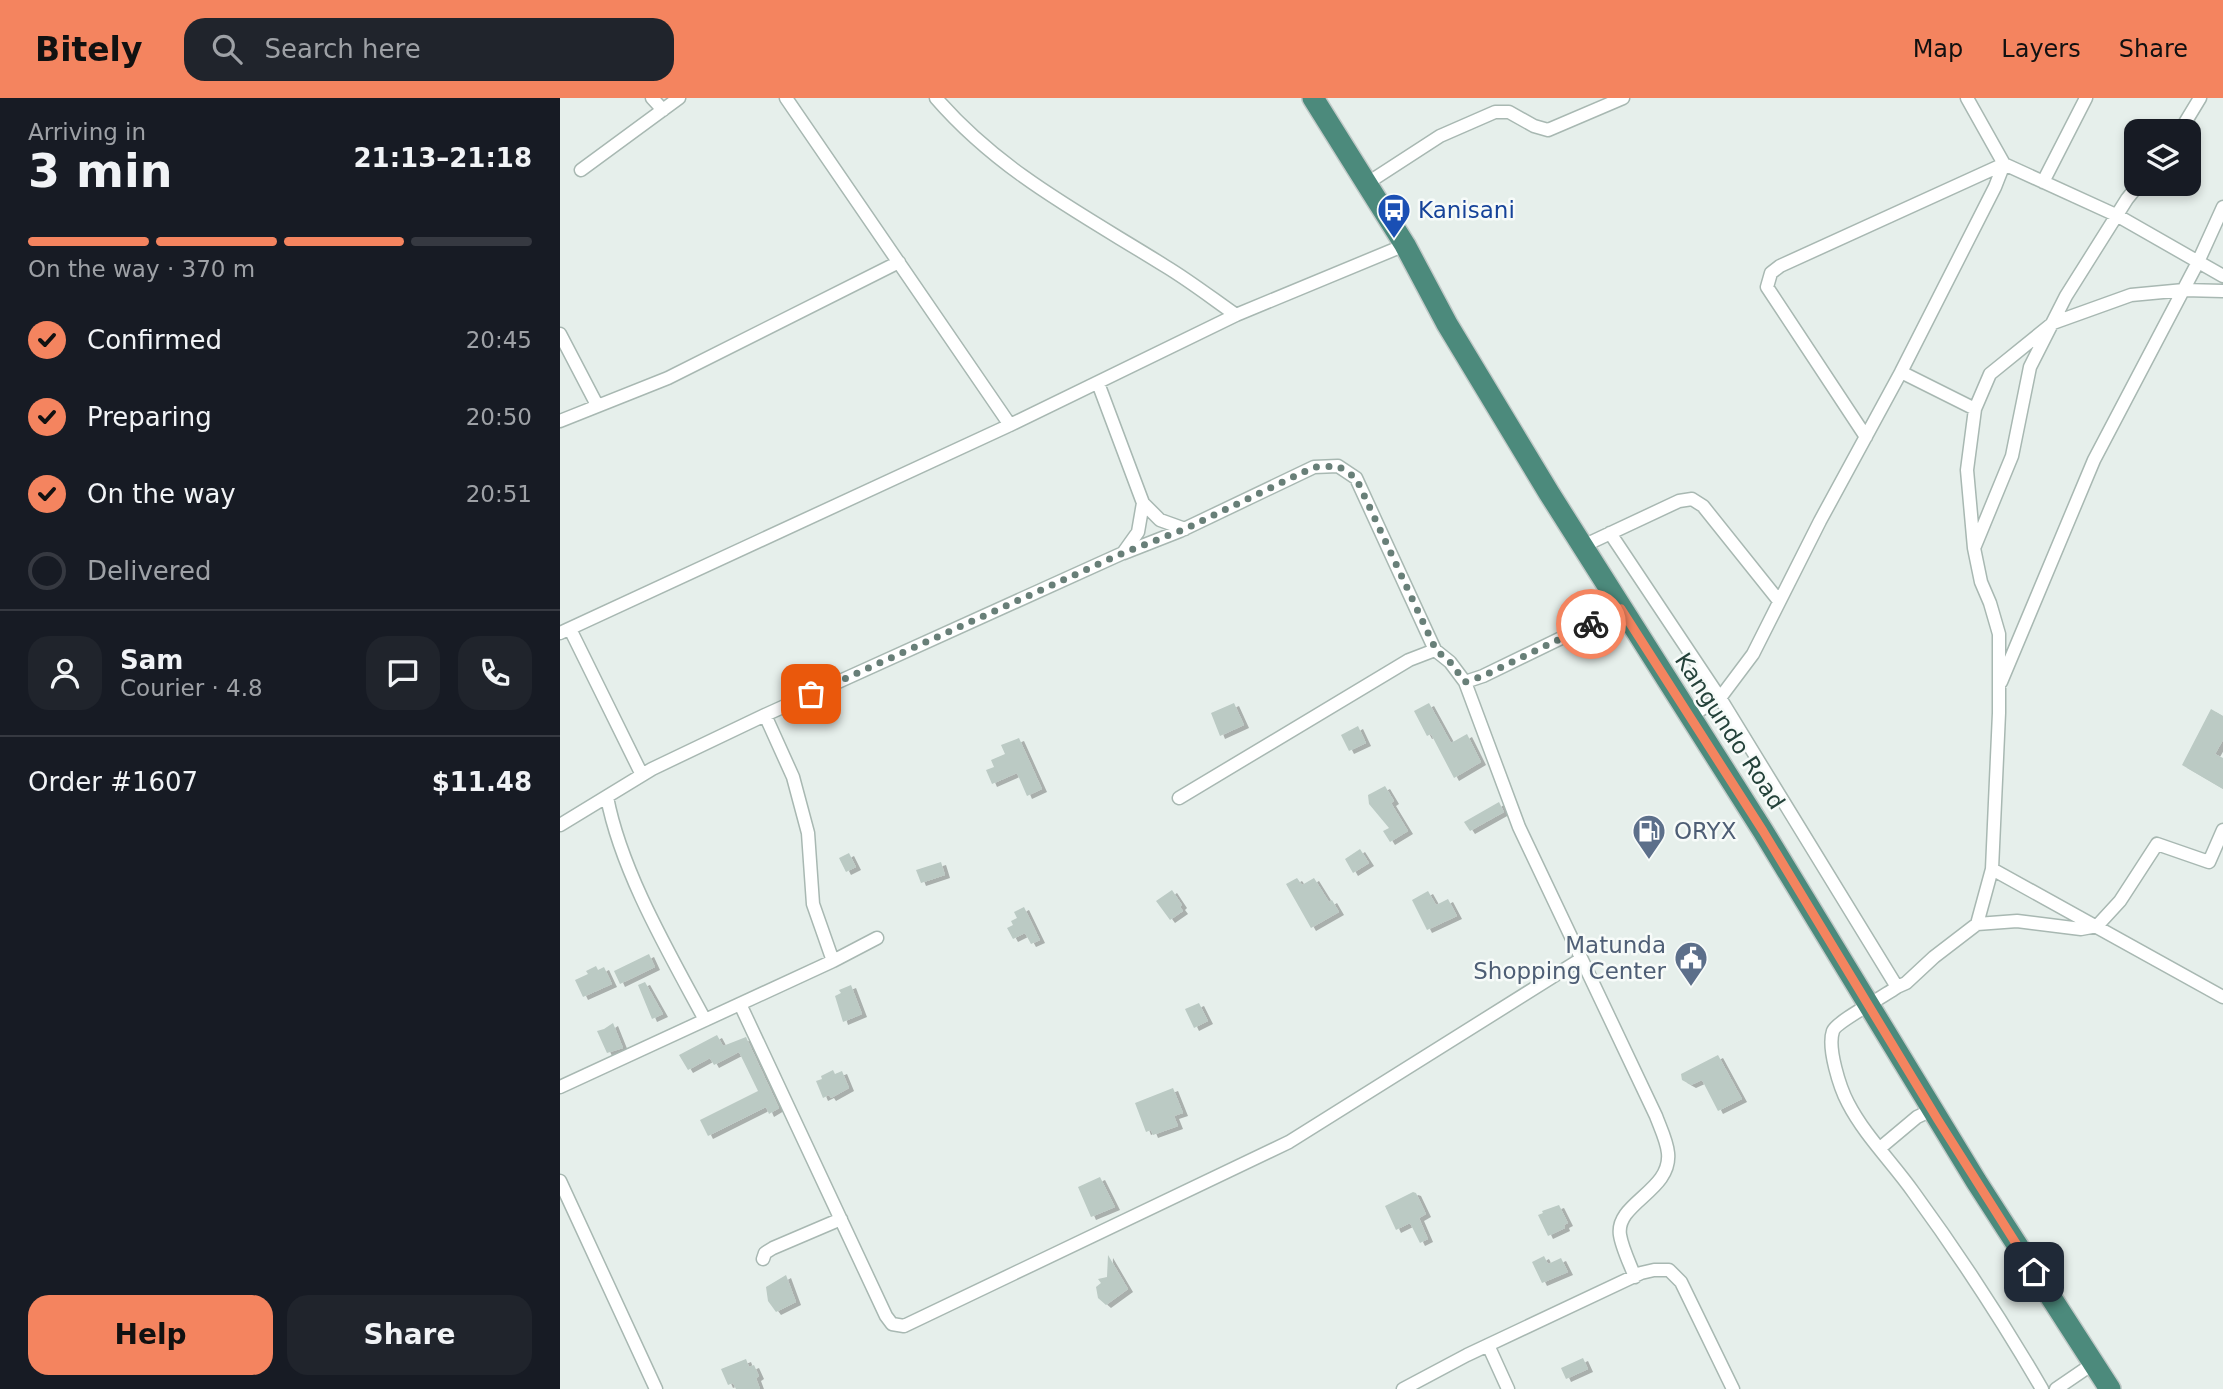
<!DOCTYPE html>
<html lang="en">
<head>
<meta charset="utf-8">
<style>
  :root { --surface:#171b24; --page:#20242c; --text:#f1f3f6; --muted:#9ea1a6; --line:#363941; --accent:#f4845f }
  body { margin:0; font-family:"DejaVu Sans",sans-serif; background:var(--page); color:var(--text); height:100vh; display:flex; flex-direction:column; font-size:26px; white-space:nowrap }
  * { box-sizing:border-box; margin:0 }
  p { font-size:23px; color:var(--muted) }
  .icon { flex:none; width:38px; height:38px; fill:none; stroke:currentColor; stroke-width:2; stroke-linecap:round; stroke-linejoin:round }
  .map { position:relative; flex:1; overflow:hidden }
  .drawer { display:flex; flex-direction:column; background:var(--surface); width:560px }
  .drawer>* { flex:none }
  .fabs { position:absolute; left:1564px; top:21px; display:grid; gap:14px }
  .fabs a { display:grid; place-items:center; width:77px; height:77px; border-radius:14px; background:var(--surface); box-shadow:0 4px 10px #0003; font-size:35px }
  .pin { position:absolute; display:grid; place-items:center; width:60px; height:60px; color:#fff; margin:-30px; border-radius:14px; box-shadow:0 4px 10px #0006 }
  .courier { position:absolute; display:grid; place-items:center; width:70px; height:70px; margin:-35px; border:5px solid #f4845f; border-radius:50%; background:#fff; color:#222; box-shadow:0 2px 9px #0007 }
  .headline em { font-style:normal; font-weight:600 }
  .headline div { display:flex; flex-direction:column-reverse }
  .headline { display:flex; align-items:center; justify-content:space-between; height:119px; padding:0 28px }
  h1 { font-size:46px; font-weight:600; line-height:52px }
  .bar { display:grid; grid-template-columns:repeat(4,1fr); gap:10px 7px; align-content:center; height:84px; padding:0 28px }
  .bar i { height:9px; border-radius:5px; background:var(--line) }
  .bar .active { background:var(--accent) }
  .bar p { grid-column:span 4 }
  .line { display:flex; align-items:center; gap:18px; padding:0 28px; border-top:2px solid var(--line) }
  .line div { flex:1 }
  .round { display:grid; place-items:center; flex:none; width:74px; height:74px; border-radius:21px; background:var(--page) }
  ol { padding:0 28px; list-style:none }
  li { display:flex; align-items:center; gap:21px; height:77px }
  li p { margin-inline-start:auto }
  li .icon { padding:7px; border-radius:50%; background:var(--accent); color:#111; stroke-width:4 }
  li:last-child { color:var(--muted) }
  li i { width:38px; height:38px; border:4px solid var(--line); border-radius:50% }
  .primary-button { display:flex; gap:14px; margin-top:auto; padding:14px 28px }
  .primary-button a { flex:1; height:80px; border-radius:21px; background:var(--accent); color:#111; font-size:28px; font-weight:600; line-height:80px; text-align:center }
  .primary-button a+a { background:var(--page); color:var(--text) }
  header { display:flex; align-items:center; gap:42px; box-sizing:border-box; height:98px; padding:0 35px; background:var(--accent); color:#111 }
  header strong { font-size:33px }
  nav { display:flex; gap:38px; margin-inline-start:auto; font-size:24px }
  .search { width:490px; height:63px; background:var(--page); display:flex; align-items:center; gap:18px; box-sizing:border-box; padding:0 24px; border-radius:21px; color:var(--muted); font-size:26px }
  main { display:flex; flex:1; min-height:0 }
  .map>svg:first-child { display:block }
  .building { fill:#bbcac4; filter:url(#shadow) }
  .lines { fill:none; stroke-linecap:round; stroke-linejoin:round }
  .minor-casing { stroke:#a8b8b2; stroke-width:15 }
  .trunk-casing { stroke:#c2cac8; stroke-width:24 }
  .minor { stroke:#fff; stroke-width:12 }
  .trunk { stroke:#4c8a7c; stroke-width:21 }
  .done { stroke:#687f78; stroke-width:7; stroke-dasharray:0 12.6 }
  .route { stroke:#f4845f; stroke-width:9 }
  .labels { text-anchor:middle; dominant-baseline:central; stroke-width:5; stroke-linejoin:round; paint-order:stroke }
  .transit-label { font-size:23px; fill:#164399; stroke:#f7fbf9; text-anchor:start }
  .street-label { font-size:23px; fill:#24423a; stroke:#f7fbf9 }
  .service-label { font-size:23px; fill:#4e5e75; stroke:#f7fbf9; text-anchor:start }
</style>
</head>
<body>
<header>
<strong>Bitely</strong>
<div class="search"><svg class="icon" aria-label="search" viewBox="0 0 24 24"><circle cx="10" cy="10" r="6"/><path d="M15 15l6 6"/></svg>Search here</div>
<nav><a>Map</a><a>Layers</a><a>Share</a></nav>
</header>
<main>
<section class="drawer">
<div class="headline"><div><h1>3 min</h1><p>Arriving in</p></div><em>21:13–21:18</em></div>
<div class="bar"><i class="active"></i><i class="active"></i><i class="active"></i><i></i><p>On the way · 370 m</p></div>
<ol>
<li><svg class="icon" aria-label="check" viewBox="0 0 24 24"><path d="M5 12l5 5 9-10"/></svg>Confirmed<p>20:45</p></li>
<li><svg class="icon" aria-label="check" viewBox="0 0 24 24"><path d="M5 12l5 5 9-10"/></svg>Preparing<p>20:50</p></li>
<li><svg class="icon" aria-label="check" viewBox="0 0 24 24"><path d="M5 12l5 5 9-10"/></svg>On the way<p>20:51</p></li>
<li><i></i>Delivered</li>
</ol>
<div class="line" style="height:126px"><a class="round"><svg class="icon" aria-label="person" viewBox="0 0 24 24"><circle cx="12" cy="8" r="4"/><path d="M4 21q1-7 8-7t8 7"/></svg></a><div><b>Sam</b><p>Courier · 4.8</p></div><a class="round"><svg class="icon" aria-label="chat" viewBox="0 0 24 24"><path d="M4 5h16v11H9l-5 4z"/></svg></a><a class="round"><svg class="icon" aria-label="phone" viewBox="0 0 24 24"><path d="M5 4h4l2 5-3 2q2 4 5 5l2-3 5 2v4C11 20 4 13 5 4z"/></svg></a></div>
<div class="line" style="height:91px"><div>Order #1607</div><b>$11.48</b></div>
<div class="primary-button"><a>Help</a><a>Share</a></div>
</section>
<div class="map">
<svg width="1663" height="1291" viewBox="0 0 1663 1291">
  <defs>
    <filter id="shadow"><feDropShadow dx="5" dy="3" stdDeviation="0" flood-color="#0004"/></filter>
  </defs>
  <rect width="100%" height="100%" fill="#e6efeb"/>
  <path class="building" d="M 674,605 L 684,627 L 660,638 L 651,615 Z
    M 869,605 L 891,645 L 907,636 L 921,664 L 894,680 L 871,636 L 867,638 L 854,613 Z
    M 1651,611 L 1663,618 L 1663,642 L 1655,656 L 1663,660 L 1663,691 L 1622,667 Z
    M 798,628 L 806,645 L 789,653 L 781,637 Z
    M 459,640 L 482,691 L 467,698 L 457,675 L 432,686 L 426,672 L 434,669 L 431,662 L 445,656 L 441,647 Z
    M 825,688 L 834,703 L 831,705 L 848,733 L 830,744 L 823,733 L 829,730 L 809,706 L 808,697 Z
    M 939,704 L 944,714 L 910,733 L 904,724 Z
    M 800,751 L 809,765 L 793,775 L 785,761 Z
    M 289,755 L 296,769 L 286,774 L 279,760 Z
    M 381,764 L 385,777 L 361,785 L 356,772 Z
    M 737,780 L 742,787 L 754,780 L 769,804 L 772,802 L 779,814 L 751,830 L 726,786 Z
    M 612,792 L 622,807 L 620,809 L 623,813 L 610,822 L 596,803 Z
    M 868,793 L 876,807 L 888,801 L 897,818 L 867,832 L 852,802 Z
    M 464,809 L 480,842 L 471,846 L 465,835 L 453,841 L 447,830 L 453,827 L 451,823 L 457,820 L 454,814 Z
    M 89,856 L 95,869 L 60,886 L 54,873 Z
    M 36,868 L 38,872 L 44,869 L 52,886 L 23,899 L 15,882 L 28,876 L 26,873 Z
    M 85,884 L 103,916 L 92,921 L 78,887 Z
    M 291,887 L 302,916 L 283,924 L 275,898 L 281,895 L 279,892 Z
    M 639,905 L 648,923 L 634,930 L 625,911 Z
    M 53,925 L 63,950 L 47,955 L 37,933 L 44,931 Z
    M 157,937 L 163,948 L 186,939 L 219,1010 L 209,1016 L 206,1009 L 148,1038 L 140,1022 L 198,993 L 179,954 L 154,967 L 150,960 L 128,972 L 119,957 Z
    M 1158,957 L 1182,1001 L 1158,1013 L 1142,982 L 1131,987 L 1122,982 L 1121,976 Z
    M 273,972 L 275,976 L 282,973 L 289,990 L 271,1000 L 269,997 L 263,1000 L 256,983 L 262,981 L 261,978 Z
    M 613,990 L 623,1015 L 614,1018 L 618,1028 L 593,1037 L 591,1032 L 586,1034 L 575,1005 Z
    M 540,1079 L 555,1109 L 531,1119 L 518,1089 Z
    M 853,1094 L 856,1095 L 866,1116 L 859,1120 L 868,1141 L 860,1145 L 850,1125 L 836,1132 L 825,1108 Z
    M 999,1107 L 1008,1125 L 1004,1127 L 1005,1130 L 988,1138 L 978,1117 L 983,1115 L 982,1113 Z
    M 548,1157 L 568,1191 L 546,1207 L 538,1200 L 536,1189 L 541,1185 L 538,1181 L 547,1179 Z
    M 984,1158 L 988,1166 L 1001,1160 L 1008,1174 L 982,1185 L 972,1164 Z
    M 226,1177 L 236,1204 L 216,1214 L 208,1203 L 206,1189 Z
    M 1023,1260 L 1028,1271 L 1006,1281 L 1001,1270 Z
    M 186,1261 L 189,1269 L 194,1267 L 199,1278 L 196,1280 L 200,1291 L 176,1291 L 173,1285 L 168,1287 L 161,1271 Z"/>
  <g class="lines">
    <defs>
      <path id="minor" d="M 92,0 L 103,12
        M 226,0 L 450,327
        M 376,0 C 441,75 522,116 605,168 C 630,183 653,201 676,217
        M 1407,0 L 1444,66 L 1558,118 L 1663,178
        M 1620,33 L 1640,0
        M 21,72 L 119,0
        M 1483,84 L 1526,0
        M 806,86 L 880,38 L 935,14 L 949,14 L 974,28 L 988,32 L 1063,0
        M 0,236 L 37,307
        M 1341,274 L 1415,311 L 1407,372 L 1414,450 L 1421,484 L 1430,505 L 1439,536 L 1439,615 L 1432,771 L 1417,826
        M 1415,311 L 1430,276 L 1493,225 L 1571,197 L 1624,192 L 1663,193
        M 0,323 L 108,280 L 339,164
        M 1306,339 L 1207,189 L 1211,175 L 1220,168 L 1444,66
        M 583,405 L 600,422 L 625,431
        M 1050,435 L 1160,600 L 1193,556 L 1260,423 L 1341,274 L 1435,89 L 1444,66
        M 1023,448 L 1119,403 L 1132,401 L 1143,408 L 1219,503
        M 1415,448 L 1452,358 L 1470,269 L 1506,198 L 1567,101 L 1579,86
        M 564,455 L 620,433 L 754,369 L 778,368 L 796,380 L 875,552
        M 10,531 L 82,677
        M 0,535 L 450,327 L 676,217 L 845,147
        M 905,584 L 923,578 L 1061,511
        M 1441,584 L 1534,362 L 1638,164 L 1663,109
        M 205,617 L 233,679 L 248,735 L 253,806 L 273,863
        M 1129,619 L 1160,600 L 1337,889 L 1346,885 L 1374,859 L 1417,826 L 1457,823 L 1521,831 L 1537,828 L 1560,803 L 1597,746 L 1649,764 L 1663,732
        M 47,699 C 61,773 109,855 145,922
        M 619,700 L 849,562 L 875,552 L 890,564 L 905,584 L 959,729 L 1096,1018 C 1100,1029 1107,1043 1108,1055 C 1112,1093 1055,1105 1060,1137 C 1062,1150 1070,1166 1075,1179
        M 0,727 L 92,671 L 205,617 L 563,455 L 578,434 L 583,405 L 538,285
        M 1432,771 L 1663,899
        M 1337,889 C 1325,898 1276,924 1273,933 C 1267,950 1280,990 1288,1005 C 1305,1038 1333,1065 1354,1095 C 1400,1158 1443,1224 1482,1291
        M 180,906 L 326,1218 L 332,1226 L 344,1228 L 729,1044 L 1021,861
        M 0,989 L 273,863 L 317,840
        M 1320,1050 L 1357,1019 L 1372,1012
        M 0,1083 L 96,1291
        M 203,1161 L 205,1155 L 213,1150 L 281,1121
        M 928,1247 L 948,1291
        M 843,1291 L 907,1257 L 1081,1175 L 1094,1172 L 1109,1172 L 1121,1184 L 1173,1291
        M 1496,1291 L 1534,1265"/>
      <path id="trunk" d="M 753,0 L 845,147 L 887,226 L 989,395 L 1203,733 L 1416,1083 L 1550,1291"/>
    </defs>
    <use href="#minor" class="minor-casing"/>
    <use href="#trunk" class="trunk-casing"/>
    <use href="#minor" class="minor"/>
    <use href="#trunk" class="trunk"/>
  </g>
  <g class="lines">
    <path class="done" d="M 251,596 L 563,455 L 625,431 L 754,369 L 778,368 L 796,380 L 876,552 L 890,564 L 905,584 L 923,578 L 1031,526"/>
    <path class="route" d="M 1031,526 L 1061,511 L 1203,733 L 1378,1022 L 1474,1174"/>
  </g>
  <defs>
    <symbol id="bus-pin" viewBox="-11 -11 22 30"><path d="M0 17L-7.5 6A9.5 9.5 0 1 1 7.5 6Z" fill="#1a4fb4" stroke="#f7fbf9"/><path d="M-5-6H5V4H4V6H2V4H-2V6H-4V4H-5ZM-3.5-4V0h7V-4ZM-3.5 1.2v1.5H-2V1.2ZM2 1.2v1.5H3.5V1.2Z" fill="#fff"/></symbol>
    <symbol id="fuel-pin" viewBox="-11 -11 22 30"><path d="M0 17L-7.5 6A9.5 9.5 0 1 1 7.5 6Z" fill="#5c6f8a" stroke="#f7fbf9"/><path d="M-5.5-6h7V0h2V4h1.3V-2.5L3-4.5l.8-.8L6-3V5H2.5V1h-1V6h-7ZM-4.2-4.7v3.2H.2V-4.7Z" fill="#fff"/></symbol>
    <symbol id="civic-pin" viewBox="-11 -11 22 30"><path d="M0 17L-7.5 6A9.5 9.5 0 1 1 7.5 6Z" fill="#5c6f8a" stroke="#f7fbf9"/><path d="M-.6-6.5H3V-4.5H.6V-3L4-1V1h2V6H-6V1h2V-1L-.6-3ZM-1.2 2.5V6h2.4V2.5Z" fill="#fff"/></symbol>
  </defs>
  <g fill-rule="evenodd">
    <use href="#bus-pin" x="815" y="93" width="38" height="52"/>
    <use href="#fuel-pin" x="1070" y="714" width="38" height="52"/>
    <use href="#civic-pin" x="1112" y="841" width="38" height="52"/>
  </g>
  <g class="labels">
    <g class="transit-label">
      <text x="858" y="112">Kanisani</text>
    </g>
    <g class="street-label">
      <text transform="translate(1170 633) rotate(57)">Kangundo Road</text>
    </g>
    <g class="service-label">
      <text x="1114" y="733">ORYX</text>
      <text x="1106" y="847" text-anchor="end">Matunda<tspan x="1106" dy="26">Shopping Center</tspan></text>
    </g>
  </g>
</svg>
<div class="fabs">
<a><svg class="icon" aria-label="layers" viewBox="0 0 24 24"><path d="M12 4l9 5-9 5-9-5zM3 14l9 5 9-5"/></svg></a>
</div>
<div class="pin" style="left:251px;top:596px;background:#ea580c"><svg class="icon" aria-label="bag" viewBox="0 0 24 24"><path d="M5 8h14l-1 12H6zM9 8a3 3 0 0 1 6 0"/></svg></div>
<div class="pin" style="left:1474px;top:1174px;background:#1f2937"><svg class="icon" aria-label="home" viewBox="0 0 24 24"><path d="M3 11l9-7 9 7M6 9v11h12V9"/></svg></div>
<div class="courier" style="left:1031px;top:526px"><svg class="icon" aria-label="bike" viewBox="0 0 24 24"><circle cx="6" cy="16" r="4"/><circle cx="18" cy="16" r="4"/><path d="M6 16l4-8h5l3 8M10 8l3 8H6M13 5h3"/></svg></div>
</div>
</main>
</body>
</html>
